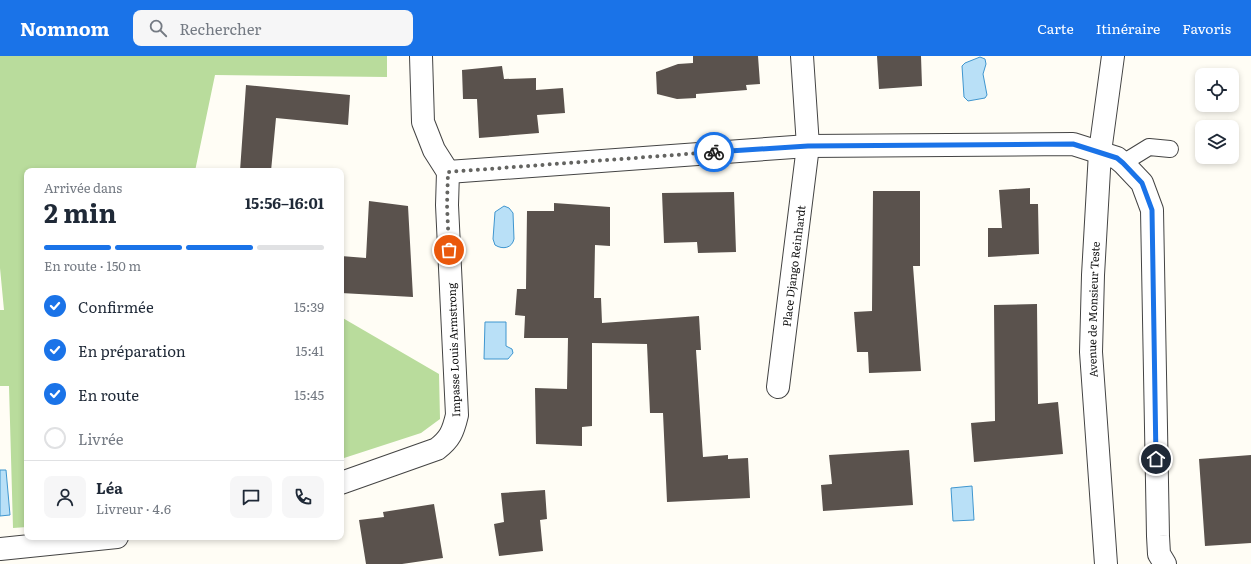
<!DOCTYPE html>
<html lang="fr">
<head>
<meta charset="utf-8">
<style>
  :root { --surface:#fff; --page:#f6f6f7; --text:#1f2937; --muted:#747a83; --line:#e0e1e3; --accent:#1a73e8 }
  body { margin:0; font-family:Literata,serif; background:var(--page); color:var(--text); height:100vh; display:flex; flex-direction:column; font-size:15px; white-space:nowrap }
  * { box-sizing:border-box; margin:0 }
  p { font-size:13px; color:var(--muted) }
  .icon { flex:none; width:22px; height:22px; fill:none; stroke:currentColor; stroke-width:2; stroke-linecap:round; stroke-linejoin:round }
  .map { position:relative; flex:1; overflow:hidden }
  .panel { position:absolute; left:24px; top:112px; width:320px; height:372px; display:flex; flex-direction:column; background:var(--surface); border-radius:8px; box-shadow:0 2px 6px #0003 }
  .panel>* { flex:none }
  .controls { position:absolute; left:1195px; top:12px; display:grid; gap:8px }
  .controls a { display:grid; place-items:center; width:44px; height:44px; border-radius:8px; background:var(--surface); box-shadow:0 2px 6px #0003; font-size:20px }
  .pin { position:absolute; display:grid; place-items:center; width:34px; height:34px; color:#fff; margin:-17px; border:2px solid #fff; border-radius:50%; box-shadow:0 1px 4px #0007 }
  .courier { position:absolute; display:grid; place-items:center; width:40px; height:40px; margin:-20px; border:3px solid #1a73e8; border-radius:50%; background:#fff; color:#222; box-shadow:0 1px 5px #0007 }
  .overview em { font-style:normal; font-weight:700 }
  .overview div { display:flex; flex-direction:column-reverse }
  .overview { display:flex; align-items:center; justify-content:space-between; height:68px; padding:0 20px }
  h1 { font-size:26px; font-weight:700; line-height:30px }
  .bar { display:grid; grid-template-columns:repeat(4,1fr); gap:6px 4px; align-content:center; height:48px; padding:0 20px }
  .bar i { height:5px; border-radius:3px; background:var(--line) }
  .bar .active { background:var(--accent) }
  .bar p { grid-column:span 4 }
  .line { display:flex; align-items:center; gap:10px; padding:0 20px; border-top:1px solid var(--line) }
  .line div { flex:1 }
  .round { display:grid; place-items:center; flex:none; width:42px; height:42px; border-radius:8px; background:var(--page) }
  ol { padding:0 20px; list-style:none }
  li { display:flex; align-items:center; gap:12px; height:44px }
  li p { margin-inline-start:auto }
  li .icon { padding:4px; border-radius:50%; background:var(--accent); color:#fff; stroke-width:4 }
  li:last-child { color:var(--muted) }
  li i { width:22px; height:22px; border:2px solid var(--line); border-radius:50% }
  header { display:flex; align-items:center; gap:24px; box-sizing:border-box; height:56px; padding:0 20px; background:var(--accent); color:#fff }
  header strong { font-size:19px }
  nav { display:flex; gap:22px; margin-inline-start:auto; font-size:14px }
  .search { width:280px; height:36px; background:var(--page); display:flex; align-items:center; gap:10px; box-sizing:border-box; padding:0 14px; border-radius:8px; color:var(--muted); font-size:15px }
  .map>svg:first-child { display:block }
  .forest { fill:#b9dc9c }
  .water { fill:#b9e0f7; stroke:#3f96cf }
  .building { fill:#5a524d }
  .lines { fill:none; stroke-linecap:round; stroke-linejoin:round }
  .lane-casing { stroke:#444; stroke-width:18 }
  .street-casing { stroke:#444; stroke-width:24 }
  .lane { stroke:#fff; stroke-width:16 }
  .street { stroke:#fff; stroke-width:22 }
  .done { stroke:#646461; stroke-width:4; stroke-dasharray:0 7.2 }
  .route { stroke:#1a73e8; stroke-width:5 }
  .labels { text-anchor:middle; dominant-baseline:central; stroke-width:4; stroke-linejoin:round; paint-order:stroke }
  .street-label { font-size:11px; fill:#111; stroke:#fff }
</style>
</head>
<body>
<header>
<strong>Nomnom</strong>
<div class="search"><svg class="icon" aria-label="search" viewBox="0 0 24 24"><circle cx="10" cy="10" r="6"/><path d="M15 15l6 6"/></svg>Rechercher</div>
<nav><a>Carte</a><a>Itinéraire</a><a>Favoris</a></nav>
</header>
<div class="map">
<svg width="1251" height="508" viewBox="0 0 1251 508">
  <rect width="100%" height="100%" fill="#fffdf5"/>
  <path class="forest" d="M 0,0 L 387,0 L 387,21 L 215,19 L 195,115 L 27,115 L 27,471 L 13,472 L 9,330 L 0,330 L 0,254 L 4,254 L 0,212 Z
    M 341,261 L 439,318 L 440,363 L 421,377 L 341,403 Z"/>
  <path class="water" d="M 980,1 L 985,3 L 986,8 L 983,18 L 987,39 L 985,42 L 968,45 L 964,41 L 962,10 L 965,7 Z
    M 504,150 L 509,152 L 513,157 L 514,183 C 512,192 503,194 495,189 L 493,183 L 495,156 Z
    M 485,266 L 506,266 L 506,290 L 512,293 L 513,297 L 508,303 L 484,303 Z
    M 0,414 L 6,414 L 10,459 L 0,460 Z
    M 972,430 L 974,464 L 953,465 L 951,432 Z"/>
  <path class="building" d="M 693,0 L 758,0 L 760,28 L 746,29 L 747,34 L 696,38 L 696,42 L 677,43 L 657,38 L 656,16 L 678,8 L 693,7 Z
    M 877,0 L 921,0 L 922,30 L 879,33 Z
    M 502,10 L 504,23 L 536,22 L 536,34 L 563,32 L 565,57 L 537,59 L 539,77 L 479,82 L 477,43 L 463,43 L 462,14 Z
    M 246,29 L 350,39 L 348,69 L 276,62 L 271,115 L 240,115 Z
    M 1030,132 L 1030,148 L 1038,148 L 1039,198 L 988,201 L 988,172 L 1002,172 L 999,134 Z
    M 873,135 L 920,135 L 920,210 L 913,210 L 921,315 L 869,317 L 868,296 L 857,296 L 854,256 L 872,255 Z
    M 734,136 L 736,196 L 698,197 L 697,186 L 664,187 L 662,137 Z
    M 369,145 L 408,150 L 413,241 L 341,237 L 341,200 L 366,202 Z
    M 554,147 L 610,151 L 610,190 L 595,189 L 594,242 L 601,242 L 602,267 L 699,260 L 701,294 L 696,294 L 703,401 L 728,399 L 728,403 L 748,402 L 750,442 L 667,446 L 663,357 L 650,357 L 647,288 L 592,287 L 592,370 L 582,371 L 582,390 L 536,388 L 535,332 L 567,333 L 568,282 L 524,282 L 525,260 L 515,259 L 517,233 L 526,233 L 527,155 L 554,155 Z
    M 1037,248 L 1038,348 L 1058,346 L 1063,398 L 974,406 L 971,367 L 995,365 L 994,249 Z
    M 909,394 L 913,449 L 823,455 L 821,429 L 832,428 L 829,399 Z
    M 1251,399 L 1251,487 L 1205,490 L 1199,403 Z
    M 545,434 L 547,463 L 540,464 L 543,495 L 499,500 L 494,468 L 504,466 L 501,437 Z
    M 434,448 L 443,502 L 402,508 L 366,508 L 359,464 L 384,461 L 383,456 Z"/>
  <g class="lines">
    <defs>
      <path id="lane" d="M 1123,107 L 1149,91 L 1170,93"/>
      <g id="street">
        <path d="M 421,0 L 423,66 L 434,94 L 448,116"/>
        <path d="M 448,116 L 808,90 L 1073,88 L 1117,102 L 1123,107 L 1142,127 L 1152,154 L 1158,480 L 1159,498 L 1165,508"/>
        <path id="s1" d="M 778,331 L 808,90 L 802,0"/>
        <path d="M 341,427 L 437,393 C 450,383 453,376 457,359 L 447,149 L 448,116"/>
        <path d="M 0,493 L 117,481"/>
        <path id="s2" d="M 1106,508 L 1091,296 L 1093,219 L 1100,96 L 1113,0"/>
      </g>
    </defs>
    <use href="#lane" class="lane-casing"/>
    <use href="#street" class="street-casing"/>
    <use href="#lane" class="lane"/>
    <use href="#street" class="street"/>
  </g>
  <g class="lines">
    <path class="done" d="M 449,194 L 447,149 L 448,116 L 714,96"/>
    <path class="route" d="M 714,96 L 808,90 L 1073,88 L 1117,102 L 1123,107 L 1142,127 L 1152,154 L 1156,403"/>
  </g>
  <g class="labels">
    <g class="street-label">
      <text stroke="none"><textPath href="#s1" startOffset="122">Place Django Reinhardt</textPath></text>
      <text stroke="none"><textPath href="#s2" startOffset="255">Avenue de Monsieur Teste</textPath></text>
      <text transform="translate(453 294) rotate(-92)">Impasse Louis Armstrong</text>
    </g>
  </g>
</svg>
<div class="controls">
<a><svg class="icon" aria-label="locate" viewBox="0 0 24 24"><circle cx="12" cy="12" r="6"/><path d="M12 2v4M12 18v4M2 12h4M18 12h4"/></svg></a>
<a><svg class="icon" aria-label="layers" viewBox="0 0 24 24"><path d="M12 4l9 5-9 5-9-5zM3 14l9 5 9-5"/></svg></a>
</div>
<div class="pin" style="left:449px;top:194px;background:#ea580c"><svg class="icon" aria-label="bag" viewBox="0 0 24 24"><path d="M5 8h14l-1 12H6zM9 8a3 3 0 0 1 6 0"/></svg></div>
<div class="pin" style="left:1156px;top:403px;background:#1f2937"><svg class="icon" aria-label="home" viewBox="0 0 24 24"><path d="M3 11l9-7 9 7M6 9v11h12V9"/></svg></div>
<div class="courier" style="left:714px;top:96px"><svg class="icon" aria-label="bike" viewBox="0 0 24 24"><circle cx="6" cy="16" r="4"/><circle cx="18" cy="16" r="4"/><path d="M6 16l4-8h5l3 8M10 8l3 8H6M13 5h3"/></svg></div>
<section class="panel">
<div class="overview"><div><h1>2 min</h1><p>Arrivée dans</p></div><em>15:56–16:01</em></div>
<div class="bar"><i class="active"></i><i class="active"></i><i class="active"></i><i></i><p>En route · 150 m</p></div>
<ol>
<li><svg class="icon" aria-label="check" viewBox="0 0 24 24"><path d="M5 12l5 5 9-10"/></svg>Confirmée<p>15:39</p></li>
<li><svg class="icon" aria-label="check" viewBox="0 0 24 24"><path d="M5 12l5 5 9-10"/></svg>En préparation<p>15:41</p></li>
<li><svg class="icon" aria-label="check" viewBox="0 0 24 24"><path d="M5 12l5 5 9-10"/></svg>En route<p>15:45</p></li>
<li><i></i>Livrée</li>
</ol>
<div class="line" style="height:72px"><a class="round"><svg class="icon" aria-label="person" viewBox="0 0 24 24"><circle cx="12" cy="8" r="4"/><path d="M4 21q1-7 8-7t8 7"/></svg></a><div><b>Léa</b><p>Livreur · 4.6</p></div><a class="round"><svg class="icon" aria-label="chat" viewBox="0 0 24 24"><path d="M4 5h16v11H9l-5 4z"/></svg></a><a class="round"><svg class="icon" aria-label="phone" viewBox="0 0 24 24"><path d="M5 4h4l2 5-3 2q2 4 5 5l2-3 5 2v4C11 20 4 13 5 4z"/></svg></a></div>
</section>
</div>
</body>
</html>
